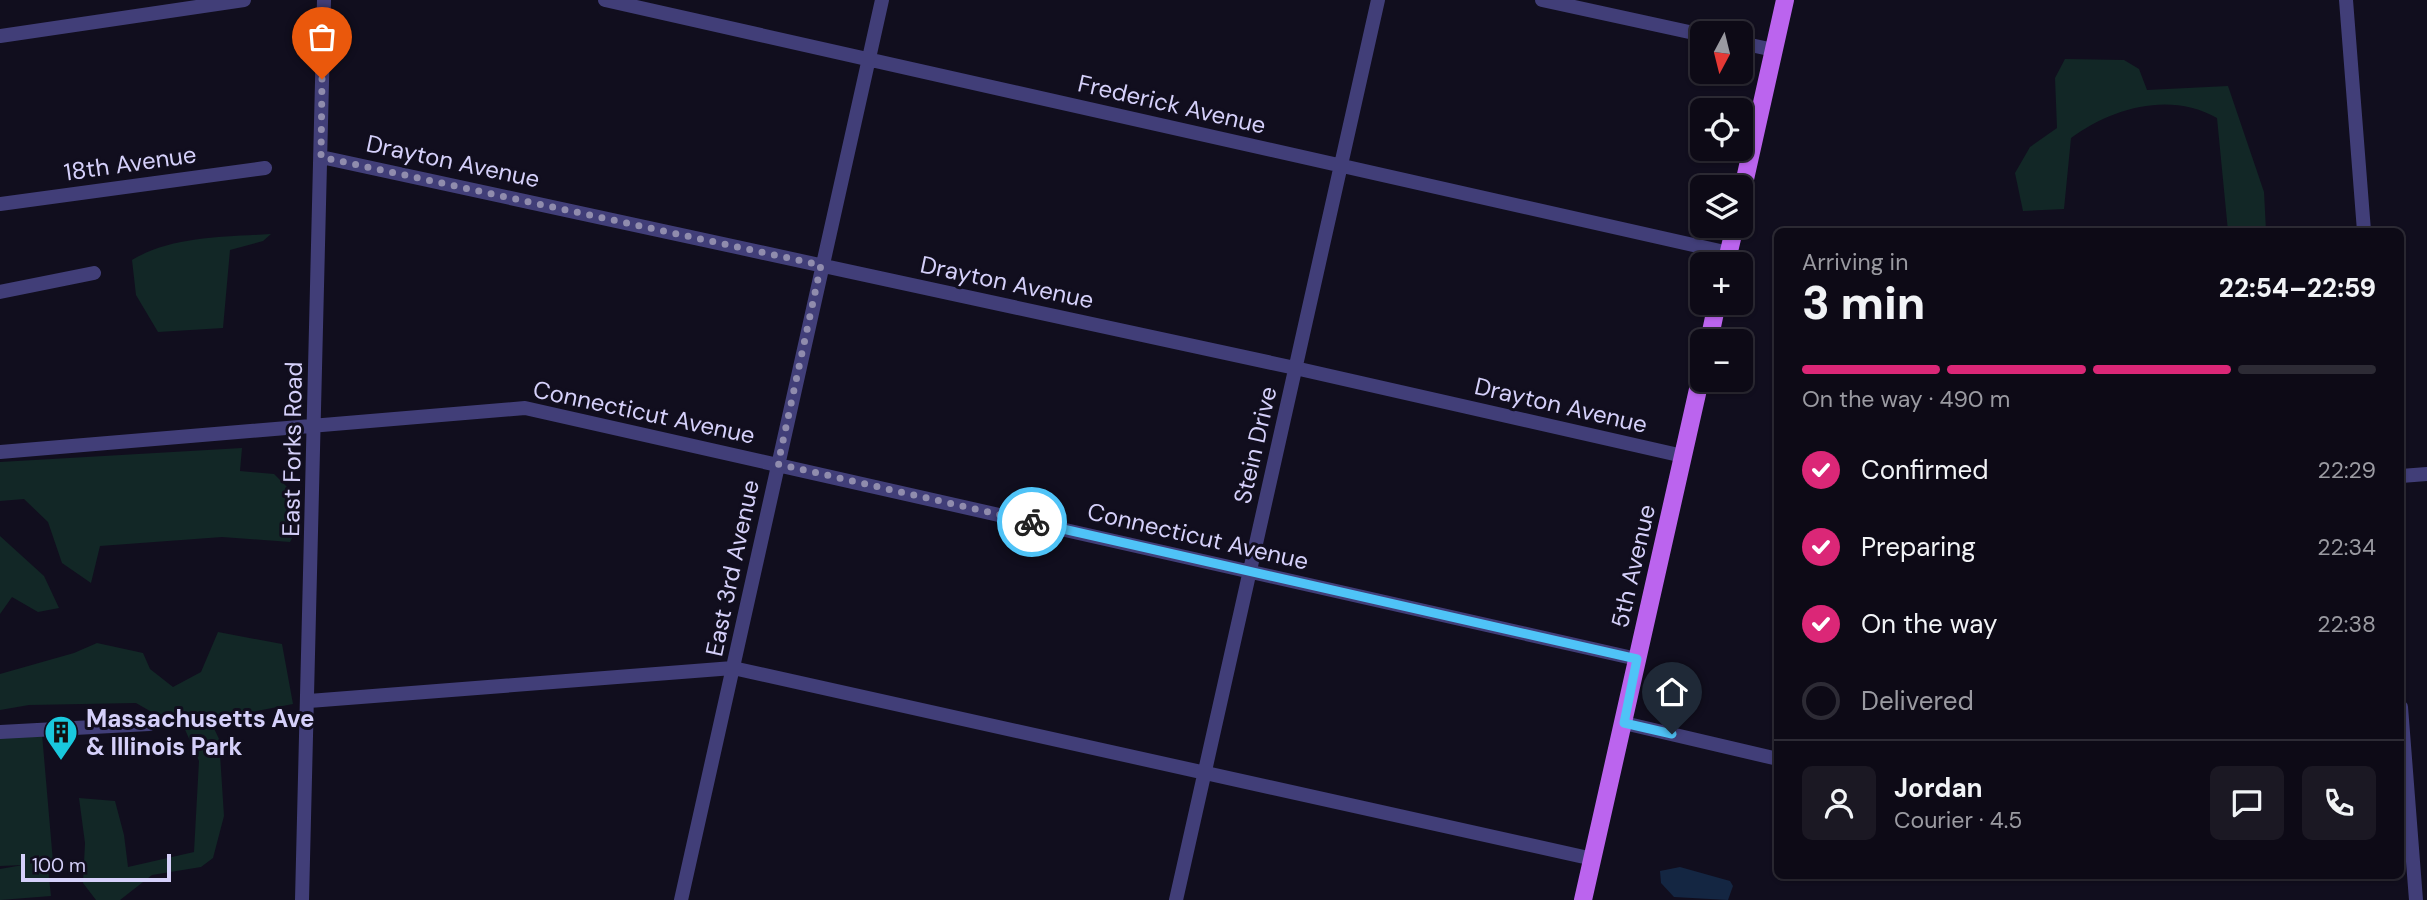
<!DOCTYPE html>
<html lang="en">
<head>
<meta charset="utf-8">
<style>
  :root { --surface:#0d0a16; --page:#1b1823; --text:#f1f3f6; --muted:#9a9aa1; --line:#2d2b35; --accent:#db2777 }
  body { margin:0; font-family:"DM Sans",sans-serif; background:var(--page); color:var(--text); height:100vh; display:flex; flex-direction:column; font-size:26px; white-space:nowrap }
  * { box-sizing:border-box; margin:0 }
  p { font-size:23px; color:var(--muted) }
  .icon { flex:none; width:38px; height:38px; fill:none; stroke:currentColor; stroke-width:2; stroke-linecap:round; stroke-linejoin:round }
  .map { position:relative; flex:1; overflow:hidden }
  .sheet { position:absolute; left:1774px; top:228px; width:630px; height:651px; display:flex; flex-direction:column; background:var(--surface); border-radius:10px; box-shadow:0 2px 5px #0004,0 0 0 2px var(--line) }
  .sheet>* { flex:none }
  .needle { width:46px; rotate:187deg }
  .buttons { position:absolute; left:1690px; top:21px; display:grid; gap:14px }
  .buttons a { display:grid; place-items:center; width:63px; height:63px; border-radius:10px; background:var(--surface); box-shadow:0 2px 5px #0004,0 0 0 2px var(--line); font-size:35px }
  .scale { position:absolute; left:21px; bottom:18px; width:150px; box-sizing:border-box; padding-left:7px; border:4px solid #d5d0fa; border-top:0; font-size:19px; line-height:24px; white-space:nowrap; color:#d5d0fa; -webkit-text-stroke:5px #110e1e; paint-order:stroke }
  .pin { position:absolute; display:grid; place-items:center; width:60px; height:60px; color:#fff; margin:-72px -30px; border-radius:50% 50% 50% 0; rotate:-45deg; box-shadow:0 0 7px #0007 }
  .pin .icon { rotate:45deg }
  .courier { position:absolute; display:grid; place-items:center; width:70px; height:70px; margin:-35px; border:5px solid #4fc3f7; border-radius:50%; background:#fff; color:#222; box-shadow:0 2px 9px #0007 }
  .summary em { font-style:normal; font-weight:800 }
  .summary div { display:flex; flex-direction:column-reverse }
  .summary { display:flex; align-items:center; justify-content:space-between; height:119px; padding:0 28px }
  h1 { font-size:46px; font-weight:800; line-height:52px }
  .bar { display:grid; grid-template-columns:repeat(4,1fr); gap:10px 7px; align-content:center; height:84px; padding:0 28px }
  .bar i { height:9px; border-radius:5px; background:var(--line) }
  .bar .selected { background:var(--accent) }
  .bar p { grid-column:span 4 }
  .line { display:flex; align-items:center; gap:18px; padding:0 28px; border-top:2px solid var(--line) }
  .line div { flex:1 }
  .round { display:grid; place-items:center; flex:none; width:74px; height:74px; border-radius:10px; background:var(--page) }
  ol { padding:0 28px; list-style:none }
  li { display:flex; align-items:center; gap:21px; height:77px }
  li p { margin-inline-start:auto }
  li .icon { padding:7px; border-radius:50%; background:var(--accent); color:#fff; stroke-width:4 }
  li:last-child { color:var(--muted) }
  li i { width:38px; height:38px; border:4px solid var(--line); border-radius:50% }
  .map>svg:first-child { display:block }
  .green { fill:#122726 }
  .water { fill:#142642 }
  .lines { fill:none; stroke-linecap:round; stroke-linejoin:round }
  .minor { stroke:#413e78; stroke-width:14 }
  .major { stroke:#bb64ee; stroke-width:18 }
  .done { stroke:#908cad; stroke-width:7; stroke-dasharray:0 12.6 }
  .route { stroke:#4fc3f7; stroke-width:9 }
  .labels { text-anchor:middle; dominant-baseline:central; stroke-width:6; stroke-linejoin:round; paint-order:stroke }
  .street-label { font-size:24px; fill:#d5d0fa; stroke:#110e1e }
  .poi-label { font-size:24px; font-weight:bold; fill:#d5d0fa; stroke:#110e1e; text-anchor:start }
</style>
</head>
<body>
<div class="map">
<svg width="2427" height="900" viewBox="0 0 2427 900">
  <rect width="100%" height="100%" fill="#110e1e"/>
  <path class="green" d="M 2065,59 L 2124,60 L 2139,69 L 2147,90 L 2228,86 L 2264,192 L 2266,231 L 2228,231 L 2217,118 C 2170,91 2112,108 2071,138 L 2064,209 L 2023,211 L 2015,173 L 2030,147 L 2057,128 L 2055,78 Z
    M 271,234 L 263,241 L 230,250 L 223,328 L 158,332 L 136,295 L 132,260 C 172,236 225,237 271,234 Z
    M 242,448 L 240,471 L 274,474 L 293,493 L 295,516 L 300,523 L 290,542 L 222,537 L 100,546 L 91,583 L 62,563 L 48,522 L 24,499 L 0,501 L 0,462 Z
    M 0,536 L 44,576 L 59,608 L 38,612 L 12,597 L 0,614 Z
    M 218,632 L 282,644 L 293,704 L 210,720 L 219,739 L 224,816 L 213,858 L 201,867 L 152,875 L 120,900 L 96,900 L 83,883 L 85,843 L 79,798 L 115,801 L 124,835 L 128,867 L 194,852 L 199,761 L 183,725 L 176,726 L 136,703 L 29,705 L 0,710 L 0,674 L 74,653 L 97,643 L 143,653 L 150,669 L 173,687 L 201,672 Z
    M 42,734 L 53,862 L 36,864 L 48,869 L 51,896 L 0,900 L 0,869 L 23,865 L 0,866 L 0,736 Z"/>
  <path class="water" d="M 1680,867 L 1730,881 L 1733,886 L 1728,900 L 1674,897 L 1661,883 L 1660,871 Z"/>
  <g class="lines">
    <path class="minor" d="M 605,0 L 1729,253
      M 1542,0 L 1703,35
      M 2346,0 L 2364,231
      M 0,36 L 244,0
      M 1741,43 L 1774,50
      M 321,157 L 1295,368 L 1683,456
      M 0,204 L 265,168
      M 0,292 L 94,273
      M 0,452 L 525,408 L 1637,659
      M 2401,476 L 2427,474
      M 309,701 L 733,668 L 1593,859
      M 2401,707 L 2416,900
      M 1624,723 L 1778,759
      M 0,732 L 149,724
      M 302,900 L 324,0
      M 681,900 L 882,0
      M 1176,900 L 1378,0"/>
    <path class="major" d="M 1741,197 L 1785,0
      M 1726,264 L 1735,226
      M 1709,341 L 1717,303
      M 1583,900 L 1703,367"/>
  </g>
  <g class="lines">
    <path class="done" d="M 322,79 L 321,157 L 821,265 L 778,464 L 1032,522"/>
    <path class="route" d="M 1032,522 L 1637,659 L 1624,723 L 1672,734"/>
  </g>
  <defs>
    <symbol id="building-pin" viewBox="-11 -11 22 30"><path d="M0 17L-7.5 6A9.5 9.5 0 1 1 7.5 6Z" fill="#19c8dd" stroke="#110e1e"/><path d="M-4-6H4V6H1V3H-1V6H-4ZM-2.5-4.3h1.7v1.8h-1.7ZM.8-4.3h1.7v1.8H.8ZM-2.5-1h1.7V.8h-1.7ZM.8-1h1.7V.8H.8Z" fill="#111"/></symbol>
  </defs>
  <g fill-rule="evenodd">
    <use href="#building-pin" x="42" y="713" width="38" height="52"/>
  </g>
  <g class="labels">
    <g class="street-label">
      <text transform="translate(1172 104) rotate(13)">Frederick Avenue</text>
      <text transform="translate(453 161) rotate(12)">Drayton Avenue</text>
      <text transform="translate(130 163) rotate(-8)">18th Avenue</text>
      <text transform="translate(1007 282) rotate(12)">Drayton Avenue</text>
      <text transform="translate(1561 405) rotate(13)">Drayton Avenue</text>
      <text transform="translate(644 412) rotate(12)">Connecticut Avenue</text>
      <text transform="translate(1255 445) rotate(-77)">Stein Drive</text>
      <text transform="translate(292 449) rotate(-89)">East Forks Road</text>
      <text transform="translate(1198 536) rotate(13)">Connecticut Avenue</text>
      <text transform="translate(1633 566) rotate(-77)">5th Avenue</text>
      <text transform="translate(732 568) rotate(-78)">East 3rd Avenue</text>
    </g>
    <g class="poi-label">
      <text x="86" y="718">Massachusetts Ave<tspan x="86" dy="28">&amp; Illinois Park</tspan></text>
    </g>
  </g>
</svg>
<div class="buttons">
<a><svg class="needle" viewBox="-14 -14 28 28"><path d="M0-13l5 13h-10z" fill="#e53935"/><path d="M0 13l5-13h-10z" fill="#9a9aa1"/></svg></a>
<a><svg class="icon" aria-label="locate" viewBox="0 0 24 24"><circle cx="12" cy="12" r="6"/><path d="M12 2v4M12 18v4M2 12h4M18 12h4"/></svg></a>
<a><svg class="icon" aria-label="layers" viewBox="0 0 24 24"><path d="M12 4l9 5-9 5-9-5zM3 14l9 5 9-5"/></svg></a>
<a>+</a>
<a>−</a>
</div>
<div class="scale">100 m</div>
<div class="pin" style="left:322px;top:79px;background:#ea580c"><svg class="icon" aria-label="bag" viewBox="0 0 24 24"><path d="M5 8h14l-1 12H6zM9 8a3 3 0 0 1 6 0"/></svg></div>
<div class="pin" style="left:1672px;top:734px;background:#1f2937"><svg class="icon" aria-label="home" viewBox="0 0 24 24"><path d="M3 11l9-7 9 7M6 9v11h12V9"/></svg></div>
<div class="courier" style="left:1032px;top:522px"><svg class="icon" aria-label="bike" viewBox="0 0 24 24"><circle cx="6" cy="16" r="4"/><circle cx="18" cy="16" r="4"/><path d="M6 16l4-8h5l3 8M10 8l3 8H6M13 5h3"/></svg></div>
<section class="sheet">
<div class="summary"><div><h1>3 min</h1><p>Arriving in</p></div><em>22:54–22:59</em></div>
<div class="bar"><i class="selected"></i><i class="selected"></i><i class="selected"></i><i></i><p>On the way · 490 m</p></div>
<ol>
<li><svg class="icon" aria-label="check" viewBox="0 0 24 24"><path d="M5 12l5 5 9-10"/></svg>Confirmed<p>22:29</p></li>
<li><svg class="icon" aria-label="check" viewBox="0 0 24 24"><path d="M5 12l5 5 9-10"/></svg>Preparing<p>22:34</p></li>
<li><svg class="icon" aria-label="check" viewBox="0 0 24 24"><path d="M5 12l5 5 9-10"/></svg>On the way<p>22:38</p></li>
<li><i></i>Delivered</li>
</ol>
<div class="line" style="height:126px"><a class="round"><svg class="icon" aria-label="person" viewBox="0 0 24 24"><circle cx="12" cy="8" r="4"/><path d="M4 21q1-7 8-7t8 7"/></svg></a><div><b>Jordan</b><p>Courier · 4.5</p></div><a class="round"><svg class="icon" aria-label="chat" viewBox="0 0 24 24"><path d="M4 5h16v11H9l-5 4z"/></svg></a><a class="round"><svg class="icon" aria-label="phone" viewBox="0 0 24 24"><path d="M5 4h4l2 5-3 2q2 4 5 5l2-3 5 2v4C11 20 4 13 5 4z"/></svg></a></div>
</section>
</div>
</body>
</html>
